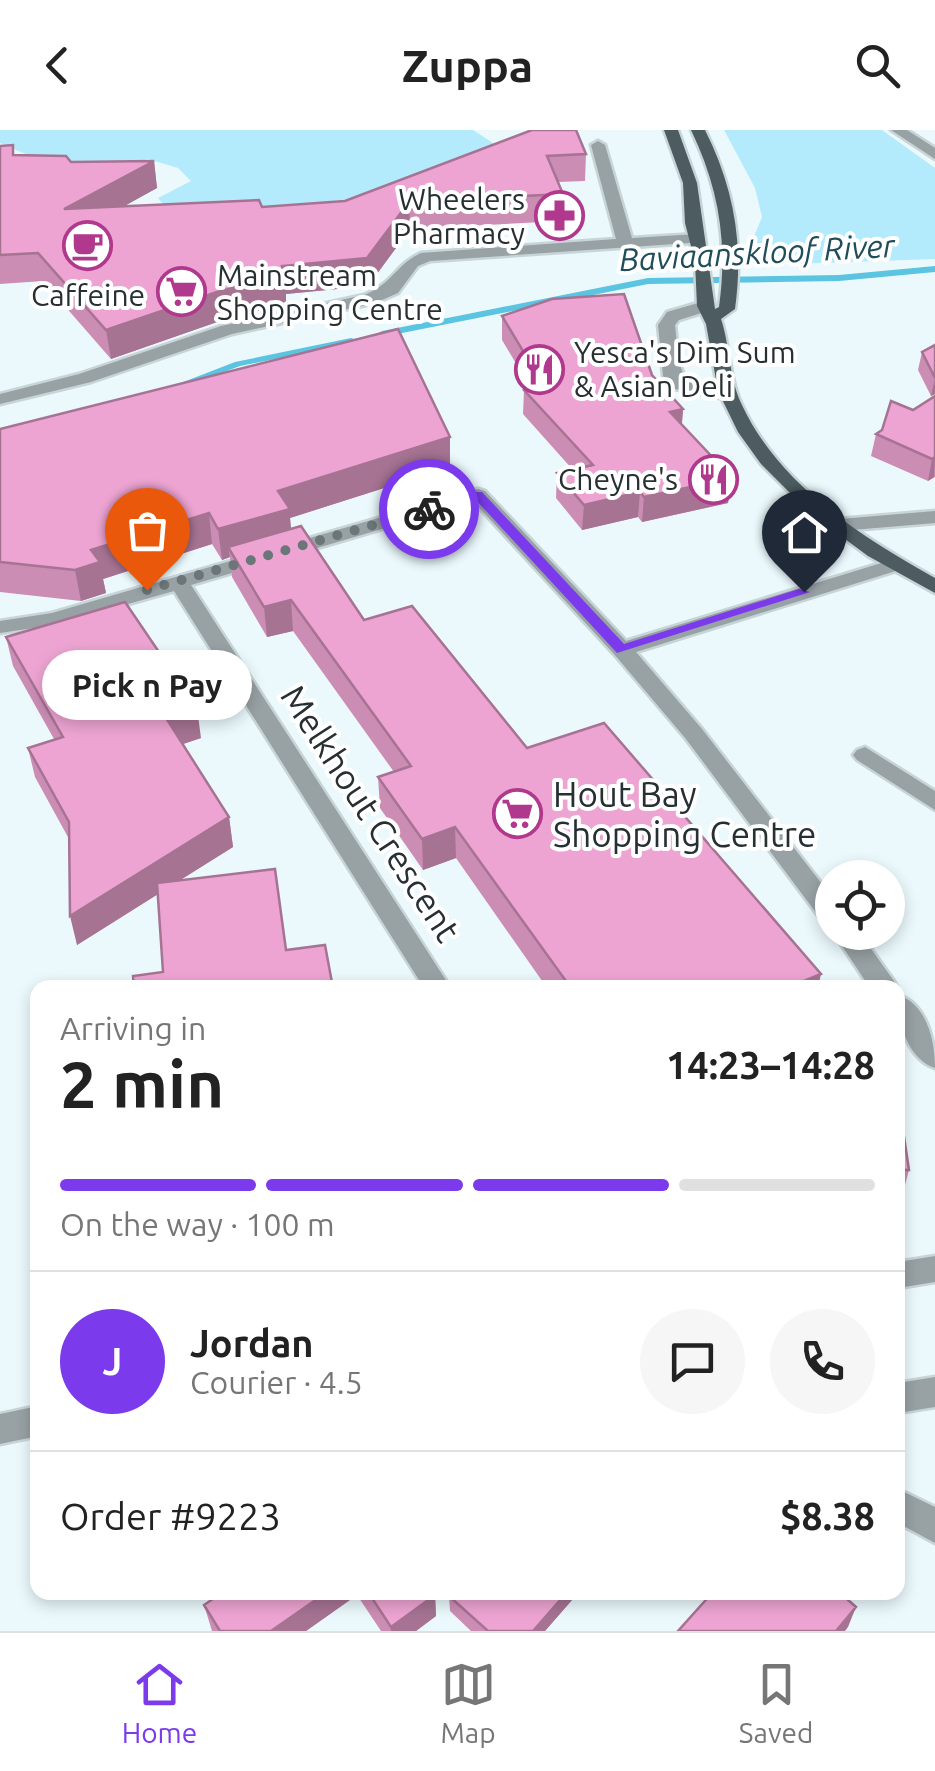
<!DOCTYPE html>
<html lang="en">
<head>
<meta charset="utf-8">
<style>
  :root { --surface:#fff; --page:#f6f6f6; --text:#222; --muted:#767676; --line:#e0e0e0; --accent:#7c3aed }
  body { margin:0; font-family:Ubuntu,sans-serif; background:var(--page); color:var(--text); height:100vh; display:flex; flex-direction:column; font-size:38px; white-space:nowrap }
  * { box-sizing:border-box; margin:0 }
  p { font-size:32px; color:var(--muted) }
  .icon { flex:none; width:55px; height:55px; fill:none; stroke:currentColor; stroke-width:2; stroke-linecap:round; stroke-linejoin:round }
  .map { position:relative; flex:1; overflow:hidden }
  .sheet { position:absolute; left:30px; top:850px; width:875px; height:620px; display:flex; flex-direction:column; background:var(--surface); border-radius:20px; box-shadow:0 5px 15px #0003 }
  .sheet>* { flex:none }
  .tools { position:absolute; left:815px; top:730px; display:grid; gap:20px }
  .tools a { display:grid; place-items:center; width:90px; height:90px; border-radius:50%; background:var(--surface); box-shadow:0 5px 15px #0003; font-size:50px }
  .pin { position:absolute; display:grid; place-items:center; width:85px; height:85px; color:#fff; margin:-102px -42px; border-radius:50% 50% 50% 0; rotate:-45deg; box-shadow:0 0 10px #0007 }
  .pin .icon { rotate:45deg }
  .courier { position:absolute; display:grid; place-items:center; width:100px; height:100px; margin:-50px; border:8px solid #7c3aed; border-radius:50%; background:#fff; color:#222; box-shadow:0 2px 12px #0007 }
  .bubble { position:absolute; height:70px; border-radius:35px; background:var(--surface); box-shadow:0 5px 15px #0003; font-size:32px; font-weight:700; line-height:70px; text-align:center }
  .head em { font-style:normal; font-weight:700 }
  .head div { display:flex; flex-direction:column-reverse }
  .head { display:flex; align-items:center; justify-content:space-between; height:170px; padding:0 30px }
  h1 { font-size:65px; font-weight:700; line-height:75px }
  .bar { display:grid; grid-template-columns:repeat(4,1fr); gap:15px 10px; align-content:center; height:120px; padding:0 30px }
  .bar i { height:12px; border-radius:8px; background:var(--line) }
  .bar .active { background:var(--accent) }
  .bar p { grid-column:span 4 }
  .line { display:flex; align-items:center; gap:25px; padding:0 30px; border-top:2px solid var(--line) }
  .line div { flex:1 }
  .round { display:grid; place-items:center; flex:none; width:105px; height:105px; border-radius:52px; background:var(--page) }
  header { display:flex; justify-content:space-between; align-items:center; height:130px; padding:0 30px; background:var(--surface); font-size:45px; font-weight:700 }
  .tab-bar { display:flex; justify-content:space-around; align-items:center; height:140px; border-top:2px solid var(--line); background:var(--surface); font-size:28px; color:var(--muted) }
  .tab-bar a { display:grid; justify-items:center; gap:5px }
  .tab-bar .active { color:var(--accent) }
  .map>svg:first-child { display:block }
  .green { fill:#b4ebfc }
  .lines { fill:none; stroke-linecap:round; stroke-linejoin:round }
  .stream { fill:#5bc4e1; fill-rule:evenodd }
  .minor-casing { stroke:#c8d5d8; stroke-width:5 }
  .major-casing { stroke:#c8d5d8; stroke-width:5 }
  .minor { fill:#98a1a4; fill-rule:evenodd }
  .major { fill:#4c5c61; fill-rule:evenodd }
  .wall { fill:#cc8db5 }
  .shaded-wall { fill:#a67393 }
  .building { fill:#eda4d2; stroke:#a67393; stroke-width:2.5 }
  .route { fill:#7c3aed }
  .done { stroke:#6b7679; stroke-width:10; stroke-dasharray:0 18 }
  .labels { text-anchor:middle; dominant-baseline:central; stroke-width:8; stroke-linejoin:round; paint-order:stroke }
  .far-poi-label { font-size:30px; fill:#262f32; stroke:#fff; text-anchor:end }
  .far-water-label { font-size:32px; font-style:italic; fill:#1f4d5a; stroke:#fff }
  .poi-label { font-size:35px; fill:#262f32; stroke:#fff; text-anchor:start }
  .street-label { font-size:35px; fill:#262f32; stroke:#fff }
</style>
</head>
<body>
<header><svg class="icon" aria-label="back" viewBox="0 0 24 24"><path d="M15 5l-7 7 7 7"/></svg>Zuppa<svg class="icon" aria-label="search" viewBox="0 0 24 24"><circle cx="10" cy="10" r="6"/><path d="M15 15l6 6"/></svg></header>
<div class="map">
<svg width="935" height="1501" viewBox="0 0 935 1501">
  <rect width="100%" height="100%" fill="#ebf9fd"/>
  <path class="green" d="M 0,0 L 473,0 L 513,26 L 350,94 L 164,75 L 158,68 L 191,51 L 178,38 L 148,29 L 124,36 L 51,35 L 0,13 Z
    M 724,0 L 882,0 L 935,38 L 935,129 L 792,134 L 748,121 L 762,87 L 755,58 Z"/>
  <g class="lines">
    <path class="stream" d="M 935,136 L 935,142 L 839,151 L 648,154 L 382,207 L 377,204 L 382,201 L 648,148 L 839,145 Z
      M 351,208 L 354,209 L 354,213 L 240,236 L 178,259 L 173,256 L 235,232 Z"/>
    <defs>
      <path id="minor" d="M 891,0 L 907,0 L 935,18 L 935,29 Z
        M 598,11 L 605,15 L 632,108 L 698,104 L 704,106 L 704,112 L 430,131 L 418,136 L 398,163 L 375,173 L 232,204 L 91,252 L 0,274 L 0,264 L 79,244 L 221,196 L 364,165 C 394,153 395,135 421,123 L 616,109 L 591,15 Z
        M 705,171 L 711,172 L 711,180 L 679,190 L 675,195 C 682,256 677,249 735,263 L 735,271 L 675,259 L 663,246 L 658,195 L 667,182 Z
        M 478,359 L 485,361 L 626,511 L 888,431 L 902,431 L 902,439 L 636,522 L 702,599 L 832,767 L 832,794 L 823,792 L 686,609 L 614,524 L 474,372 L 191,455 L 451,858 L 424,858 L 174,461 L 54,495 L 0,503 L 0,491 L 52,483 Z
        M 935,381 L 935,393 L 840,401 L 830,395 L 840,389 Z
        M 865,617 L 935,661 L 935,680 L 857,630 L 853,625 L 857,620 Z
        M 832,801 L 859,802 L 894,851 L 898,858 L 898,859 L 870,858 Z
        M 898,865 C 927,874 935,911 935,938 C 907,929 897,890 898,865 Z
        M 935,1126 L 935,1152 L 898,1158 L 898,1132 Z
        M 935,1247 L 935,1277 L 898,1283 L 898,1253 Z
        M 38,1276 L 38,1306 L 0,1314 L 0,1284 Z
        M 898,1359 L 935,1377 L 935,1413 L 898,1393 Z"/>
      <path id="major" d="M 664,0 L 678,0 L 697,53 L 715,179 L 719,177 C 728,113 719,58 691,0 L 705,0 C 734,58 744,114 735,179 L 721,189 C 730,216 729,247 741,273 C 778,354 860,406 935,448 L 935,463 L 868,426 L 811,384 L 761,334 L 738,302 L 718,261 L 706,194 L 697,176 L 695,132 L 685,93 L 683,53 Z"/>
    </defs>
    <use href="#minor" class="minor-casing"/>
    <use href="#major" class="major-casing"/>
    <use href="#minor" class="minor"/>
    <use href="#major" class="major"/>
  </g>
  <path class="wall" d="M 532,0 L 586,24 L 585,51 L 558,52 L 563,64 L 562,91 L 410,99 L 368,156 L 286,164 L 286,173 L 220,191 L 111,229 L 43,151 L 0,154 L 0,16 L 15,25 L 71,32 L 154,31 L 157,58 L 123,76 L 262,77 L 345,71 Z
    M 502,186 L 652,245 L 683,279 L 682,294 L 732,348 L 728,373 L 642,392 L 638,387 L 582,400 L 556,368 L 557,343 L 573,340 L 523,284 L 524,260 L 530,257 L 502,210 Z
    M 935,215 L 935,264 L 931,266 L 918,240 L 922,222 Z
    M 935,266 L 935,347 L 928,351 L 871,326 L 876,304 Z
    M 0,299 L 450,307 L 450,337 L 290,388 L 291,399 L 364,490 L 527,618 L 818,858 L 547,858 L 456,728 L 423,740 L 380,678 L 378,647 L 394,642 L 293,501 L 267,507 L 232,447 L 230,427 L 222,430 L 212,414 L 103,449 L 106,463 L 81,471 L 0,462 Z
    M 6,507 L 201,608 L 183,614 L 229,687 L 233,717 L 180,750 L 163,842 L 158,764 L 77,815 L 69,709 L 35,647 L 28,618 L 54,609 L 13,536 Z
    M 898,1000 L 909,1040 L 904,1059 L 898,1059 Z
    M 223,1462 L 433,1462 L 435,1465 L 436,1486 L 416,1501 L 381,1501 L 357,1465 L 306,1501 L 212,1501 L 204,1475 Z
    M 452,1462 L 579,1462 L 545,1501 L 471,1501 L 450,1481 L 449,1466 Z
    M 618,1462 L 633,1462 L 626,1470 Z"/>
  <path class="shaded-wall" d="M 154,31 L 157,58 L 69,107 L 64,79 Z
    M 409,72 L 410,99 L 368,156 L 286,164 L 286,173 L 220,191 L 111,229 L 106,200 L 282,136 Z
    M 935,248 L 935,264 L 931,266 Z
    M 683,279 L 681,304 L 670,282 Z
    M 450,307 L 450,337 L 290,388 L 292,409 L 228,417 L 230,427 L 222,430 L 218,399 L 278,361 Z
    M 935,327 L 934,347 L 928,351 L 932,329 Z
    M 732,348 L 728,373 L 642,392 L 644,367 Z
    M 640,362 L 638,387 L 582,400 L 584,375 Z
    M 209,383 L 212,414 L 103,449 L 106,463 L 81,471 L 75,440 L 91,420 Z
    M 291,470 L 293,501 L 267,507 L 264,477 Z
    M 197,578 L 201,608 L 171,618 L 166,588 Z
    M 229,687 L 233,717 L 77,815 L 70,786 Z
    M 455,697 L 456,728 L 423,740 L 422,709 Z
    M 821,844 L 818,858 L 787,858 Z
    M 327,1462 L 357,1462 L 357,1465 L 306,1501 L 271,1501 Z
    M 567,1462 L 579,1462 L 545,1501 L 533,1501 Z
    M 435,1465 L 436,1486 L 416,1501 L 391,1501 L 391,1497 Z
    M 856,1477 L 848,1497 L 845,1501 L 836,1501 Z"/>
  <path class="building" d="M 532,0 L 576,0 L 586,24 L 547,26 L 563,64 L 409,72 L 367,128 L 282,136 L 284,145 L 217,162 L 106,200 L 38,123 L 0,125 L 0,16 L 13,15 L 13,25 L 66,26 L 71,32 L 154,31 L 64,79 L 259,70 L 262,77 L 345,71 Z
    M 624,164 L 652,245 L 683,279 L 670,282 L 732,348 L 644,367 L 640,362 L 584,375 L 557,343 L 593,335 L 524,260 L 541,251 L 502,186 L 552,169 Z
    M 398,199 L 450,307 L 278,361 L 290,379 L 218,399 L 209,383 L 91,420 L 100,432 L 75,440 L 0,432 L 0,299 Z
    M 935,215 L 935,248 L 922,222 Z
    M 935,266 L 935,327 L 932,329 L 876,304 L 882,300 L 891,271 L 913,280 Z
    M 301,396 L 364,490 L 412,476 L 527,618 L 604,593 L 821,844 L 787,858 L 571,858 L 455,697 L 422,709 L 378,647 L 411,636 L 291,470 L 264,477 L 228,417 Z
    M 125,472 L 197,578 L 166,588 L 229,687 L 70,786 L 69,692 L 28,618 L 63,607 L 6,507 Z
    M 275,739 L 286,820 L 325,815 L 333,858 L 134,858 L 133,846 L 163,842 L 157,753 Z
    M 898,1000 L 903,1000 L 909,1040 L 898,1040 Z
    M 223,1462 L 327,1462 L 271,1501 L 220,1501 L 204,1475 Z
    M 368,1462 L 433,1462 L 435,1465 L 391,1497 Z
    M 452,1462 L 567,1462 L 533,1501 L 488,1501 L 449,1466 Z
    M 713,1462 L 839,1462 L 856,1477 L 836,1501 L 678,1501 Z"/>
  <path class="route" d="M 474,362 L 482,362 L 624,514 L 799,459 L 810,462 L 617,523 L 475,369 L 429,383 L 423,379 Z"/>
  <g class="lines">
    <path class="done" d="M 147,460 L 429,379"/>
  </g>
  <defs>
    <symbol id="pharmacy-ring" viewBox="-11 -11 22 22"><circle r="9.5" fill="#fff" stroke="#b0388d" stroke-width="1.5"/><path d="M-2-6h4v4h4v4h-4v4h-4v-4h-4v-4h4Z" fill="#b0388d"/></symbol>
    <symbol id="cafe-ring" viewBox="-11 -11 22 22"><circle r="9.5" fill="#fff" stroke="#b0388d" stroke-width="1.5"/><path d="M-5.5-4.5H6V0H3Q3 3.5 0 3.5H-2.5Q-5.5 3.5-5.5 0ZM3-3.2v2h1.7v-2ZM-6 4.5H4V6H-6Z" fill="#b0388d"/></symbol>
    <symbol id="supermarket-ring" viewBox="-11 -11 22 22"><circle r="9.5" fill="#fff" stroke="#b0388d" stroke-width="1.5"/><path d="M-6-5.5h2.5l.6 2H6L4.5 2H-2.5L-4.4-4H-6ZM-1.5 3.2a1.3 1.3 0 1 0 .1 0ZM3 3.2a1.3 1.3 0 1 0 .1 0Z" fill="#b0388d"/></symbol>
    <symbol id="restaurant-ring" viewBox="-11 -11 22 22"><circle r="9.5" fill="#fff" stroke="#b0388d" stroke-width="1.5"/><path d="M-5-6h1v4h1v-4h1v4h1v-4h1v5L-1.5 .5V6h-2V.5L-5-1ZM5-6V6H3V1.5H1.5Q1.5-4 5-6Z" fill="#b0388d"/></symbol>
  </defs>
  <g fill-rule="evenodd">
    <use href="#pharmacy-ring" x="532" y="58" width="55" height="55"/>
    <use href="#cafe-ring" x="60" y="88" width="55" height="55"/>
    <use href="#supermarket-ring" x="154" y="134" width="55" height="55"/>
    <use href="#restaurant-ring" x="512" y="212" width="55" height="55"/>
    <use href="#restaurant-ring" x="686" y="322" width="55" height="55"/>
    <use href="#supermarket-ring" x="490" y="656" width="55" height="55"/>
  </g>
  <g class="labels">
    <g class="far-poi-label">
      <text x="525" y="69">Wheelers<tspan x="525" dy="34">Pharmacy</tspan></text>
      <text x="217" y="145" text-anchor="start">Mainstream<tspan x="217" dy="34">Shopping Centre</tspan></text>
      <text x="88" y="165" text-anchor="middle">Caffeine</text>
      <text x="574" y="222" text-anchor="start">Yesca's Dim Sum<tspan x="574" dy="34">&amp; Asian Deli</tspan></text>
      <text x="678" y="349">Cheyne's</text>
    </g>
    <g class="far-water-label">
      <text transform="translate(757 122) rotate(-3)">Baviaanskloof River</text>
    </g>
    <g class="poi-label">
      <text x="553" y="664">Hout Bay<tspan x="553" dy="40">Shopping Centre</tspan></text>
    </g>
    <g class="street-label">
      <text transform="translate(371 683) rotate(57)">Melkhout Crescent</text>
    </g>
  </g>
</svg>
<div class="tools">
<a><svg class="icon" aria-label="locate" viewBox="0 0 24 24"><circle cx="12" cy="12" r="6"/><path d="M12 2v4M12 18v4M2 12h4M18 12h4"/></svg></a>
</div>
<div class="pin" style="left:147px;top:460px;background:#ea580c"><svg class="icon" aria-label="bag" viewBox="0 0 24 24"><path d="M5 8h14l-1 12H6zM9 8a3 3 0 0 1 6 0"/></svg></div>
<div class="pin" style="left:804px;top:462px;background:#1f2937"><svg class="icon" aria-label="home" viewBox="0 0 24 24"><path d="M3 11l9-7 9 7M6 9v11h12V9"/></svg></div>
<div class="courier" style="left:429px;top:379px"><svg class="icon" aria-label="bike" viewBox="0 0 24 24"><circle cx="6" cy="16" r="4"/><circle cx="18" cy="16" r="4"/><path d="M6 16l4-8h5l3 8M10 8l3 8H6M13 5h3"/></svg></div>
<div class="bubble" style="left:42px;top:520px;width:210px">Pick n Pay</div>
<section class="sheet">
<div class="head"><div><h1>2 min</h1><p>Arriving in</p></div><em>14:23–14:28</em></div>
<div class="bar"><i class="active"></i><i class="active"></i><i class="active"></i><i></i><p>On the way · 100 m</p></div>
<div class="line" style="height:180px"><b class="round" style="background:var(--accent);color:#fff">J</b><div><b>Jordan</b><p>Courier · 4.5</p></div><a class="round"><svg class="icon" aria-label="chat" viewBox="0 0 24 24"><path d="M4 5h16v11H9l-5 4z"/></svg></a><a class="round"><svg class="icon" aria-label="phone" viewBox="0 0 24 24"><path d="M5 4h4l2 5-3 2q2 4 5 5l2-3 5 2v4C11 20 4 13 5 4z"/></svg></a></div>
<div class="line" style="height:130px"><div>Order #9223</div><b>$8.38</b></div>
</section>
</div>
<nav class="tab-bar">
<a class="active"><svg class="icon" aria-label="home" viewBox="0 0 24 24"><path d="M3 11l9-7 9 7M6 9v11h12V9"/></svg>Home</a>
<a><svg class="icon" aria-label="map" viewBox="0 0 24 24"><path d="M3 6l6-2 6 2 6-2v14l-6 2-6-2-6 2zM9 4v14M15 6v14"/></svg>Map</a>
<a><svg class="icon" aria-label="saved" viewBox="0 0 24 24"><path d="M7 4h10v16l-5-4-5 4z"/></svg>Saved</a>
</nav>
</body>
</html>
